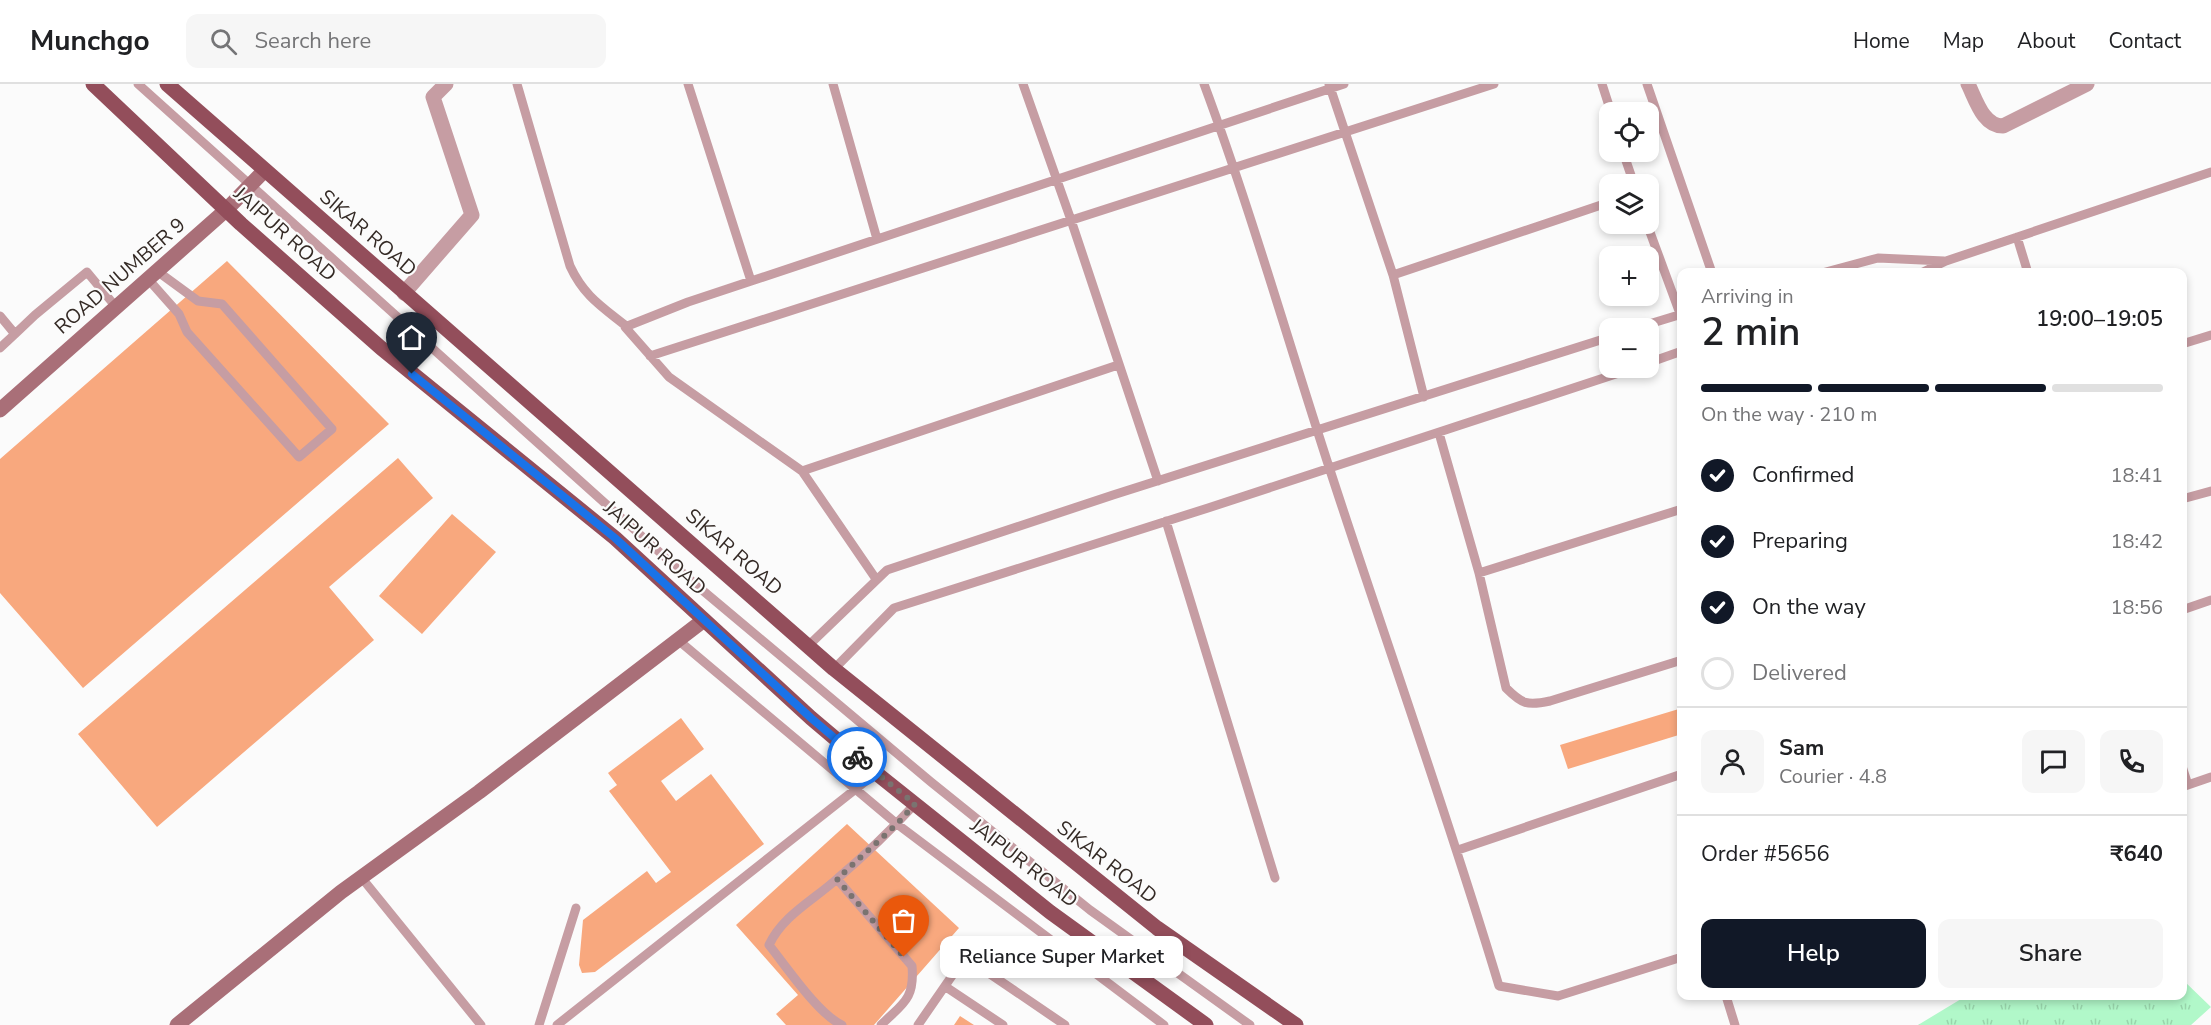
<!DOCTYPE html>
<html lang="en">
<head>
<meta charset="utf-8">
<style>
  :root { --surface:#fff; --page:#f6f6f6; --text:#202124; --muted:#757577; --line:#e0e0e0; --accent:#111827 }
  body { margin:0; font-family:"Nunito Sans",sans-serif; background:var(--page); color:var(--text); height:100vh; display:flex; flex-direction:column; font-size:22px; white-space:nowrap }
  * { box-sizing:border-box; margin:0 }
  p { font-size:20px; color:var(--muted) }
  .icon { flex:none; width:33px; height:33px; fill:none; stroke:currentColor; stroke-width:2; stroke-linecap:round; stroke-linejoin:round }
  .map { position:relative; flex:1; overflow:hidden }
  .drawer { position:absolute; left:1677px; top:184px; width:510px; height:732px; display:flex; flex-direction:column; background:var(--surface); border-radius:12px; box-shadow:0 3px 9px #0003 }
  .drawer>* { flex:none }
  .buttons { position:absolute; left:1599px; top:18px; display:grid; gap:12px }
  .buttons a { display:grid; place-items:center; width:60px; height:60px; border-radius:12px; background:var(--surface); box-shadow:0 3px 9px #0003; font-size:30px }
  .pin { position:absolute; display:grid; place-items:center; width:51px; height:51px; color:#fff; margin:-62px -26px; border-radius:50% 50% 50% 0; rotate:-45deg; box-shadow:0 0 6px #0007 }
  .pin .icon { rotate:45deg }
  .courier { position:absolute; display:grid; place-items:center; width:60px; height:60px; margin:-30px; border:4px solid #1a73e8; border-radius:50%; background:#fff; color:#222; box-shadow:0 2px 8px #0007 }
  .bubble { position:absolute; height:42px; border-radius:12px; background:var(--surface); box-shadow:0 3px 9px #0003; font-size:20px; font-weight:600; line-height:42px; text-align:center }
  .summary em { font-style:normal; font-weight:600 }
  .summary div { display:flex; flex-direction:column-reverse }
  .summary { display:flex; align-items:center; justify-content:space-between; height:102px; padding:0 24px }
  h1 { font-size:39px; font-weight:600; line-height:45px }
  .bar { display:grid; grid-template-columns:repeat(4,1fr); gap:9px 6px; align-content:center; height:72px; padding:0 24px }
  .bar i { height:8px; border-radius:4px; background:var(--line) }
  .bar .selected { background:var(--accent) }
  .bar p { grid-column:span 4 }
  .line { display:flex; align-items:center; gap:15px; padding:0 24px; border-top:2px solid var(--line) }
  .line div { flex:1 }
  .round { display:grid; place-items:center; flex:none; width:63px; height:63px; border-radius:12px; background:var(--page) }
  ol { padding:0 24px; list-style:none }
  li { display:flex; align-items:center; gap:18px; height:66px }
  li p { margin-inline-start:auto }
  li .icon { padding:6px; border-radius:50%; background:var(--accent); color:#fff; stroke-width:4 }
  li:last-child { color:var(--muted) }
  li i { width:33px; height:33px; border:3px solid var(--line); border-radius:50% }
  .action { display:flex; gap:12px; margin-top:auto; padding:12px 24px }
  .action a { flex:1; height:69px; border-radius:12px; background:var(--accent); color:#fff; font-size:24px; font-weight:600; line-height:69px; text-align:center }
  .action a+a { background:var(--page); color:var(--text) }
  header { display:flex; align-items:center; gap:36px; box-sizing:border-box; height:84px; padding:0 30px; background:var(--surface); border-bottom:2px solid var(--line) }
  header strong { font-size:28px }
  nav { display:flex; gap:33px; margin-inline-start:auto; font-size:21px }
  .search { width:420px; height:54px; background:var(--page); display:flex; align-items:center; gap:15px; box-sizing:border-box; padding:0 21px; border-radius:12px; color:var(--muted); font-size:22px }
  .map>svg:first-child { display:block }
  .park { fill:url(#park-tufts) }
  .building { fill:#f8a87e }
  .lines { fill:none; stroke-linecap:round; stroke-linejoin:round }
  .lane { stroke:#c69da3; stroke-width:9 }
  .street { stroke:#c69da3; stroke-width:15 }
  .secondary { stroke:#a96f78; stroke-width:15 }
  .primary { stroke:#934e5b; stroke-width:15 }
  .done { stroke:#7a7370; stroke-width:6; stroke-dasharray:0 10.8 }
  .route { stroke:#1a73e8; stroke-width:8 }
  .labels { text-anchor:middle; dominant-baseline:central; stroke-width:4.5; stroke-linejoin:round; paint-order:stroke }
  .street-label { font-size:20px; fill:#342a25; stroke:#fbfbfb }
</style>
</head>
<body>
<header>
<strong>Munchgo</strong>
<div class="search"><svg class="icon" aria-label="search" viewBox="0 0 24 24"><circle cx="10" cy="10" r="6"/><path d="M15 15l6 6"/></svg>Search here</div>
<nav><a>Home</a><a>Map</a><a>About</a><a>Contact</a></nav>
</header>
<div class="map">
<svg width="2211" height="941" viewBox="0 0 2211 941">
  <defs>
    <pattern id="park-tufts" width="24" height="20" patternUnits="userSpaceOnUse" patternTransform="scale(1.5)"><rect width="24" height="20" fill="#b1f8c9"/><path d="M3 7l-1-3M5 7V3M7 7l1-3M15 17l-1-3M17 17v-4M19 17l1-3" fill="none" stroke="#99d5ac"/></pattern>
  </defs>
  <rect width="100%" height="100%" fill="#fbfbfb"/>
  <path class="park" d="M 2183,896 L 2211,923 L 2191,941 L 1918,941 L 1966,912 L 2182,912 Z"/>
  <path class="building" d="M 227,177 L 389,340 L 83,604 L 0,509 L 0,375 Z
    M 398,374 L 433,414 L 329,503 L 374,556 L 157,743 L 78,650 Z
    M 452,430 L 496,468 L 422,550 L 379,512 Z
    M 1682,624 L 1682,650 L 1568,685 L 1560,661 Z
    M 681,634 L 704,665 L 661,697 L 676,717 L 711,690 L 764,760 L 595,888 L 582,889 L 579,881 L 583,836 L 647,787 L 656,799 L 671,788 L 609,707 L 617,701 L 608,689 Z
    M 847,740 L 959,844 L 874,941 L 786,941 L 776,930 L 798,911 L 736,841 Z
    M 960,932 L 974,941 L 954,941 Z"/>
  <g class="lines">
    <path class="lane" d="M 138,0 L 695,500 L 931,698 L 1090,826 L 1250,941
      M 517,0 L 570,182 C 584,212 601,222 626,242
      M 688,0 L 751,197
      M 833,0 L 877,155
      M 1023,0 L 1071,136 L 1158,397
      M 1204,0 C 1251,127 1288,257 1330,386 C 1386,558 1447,729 1499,902 L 1558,912 L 1682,873
      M 1329,0 L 1393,191 L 1424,313
      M 1602,0 L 1611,28
      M 1647,0 L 1712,189
      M 1623,68 L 1634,100
      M 1647,140 L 1682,235
      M 2017,153 L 2028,189
      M 1822,189 L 1878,174 L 1944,177
      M 1921,189 L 1946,177 L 2211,88
      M 1393,191 L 1610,118
      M 148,195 L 179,230 L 187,248 L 299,373 L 332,345 L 222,220 L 198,217 L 157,187
      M 0,232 L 15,250 L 35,231 L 87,188 L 116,223
      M 1636,244 L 1682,230
      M 2182,260 L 2211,251
      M 0,264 L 15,250
      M 650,272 L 1494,0
      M 1648,279 L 1682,267
      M 1439,349 L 1479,489 L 1506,604 C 1522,620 1527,622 1550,617 L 1682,576
      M 802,387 L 1118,281
      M 2182,415 L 2211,407
      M 1166,437 L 1275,794
      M 1479,489 L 1682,425
      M 876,495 L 802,387 L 669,293 L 625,243 L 688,218 L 1344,0
      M 2182,526 L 2211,516
      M 678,556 L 897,740 L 1164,941
      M 809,561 L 887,486 L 1113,411 L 1610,253
      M 834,585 L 894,524 L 1208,424 L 1634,284
      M 2182,682 L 2188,701
      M 2182,703 L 2211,693
      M 1458,766 L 1682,690
      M 361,793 L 481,941
      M 837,795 L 912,882 C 915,916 902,920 881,941
      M 946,903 L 1003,941
      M 1726,912 L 1735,941
      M 539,941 L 576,824
      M 557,941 L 876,689
      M 842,941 C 818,930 786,882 769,861 C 783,831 814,816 838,794 C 865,771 891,746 915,720
      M 918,941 L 965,873 L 1065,941"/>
    <path class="street" d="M 1968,0 C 1976,16 1983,42 2003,42 L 2087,0
      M 404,209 L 472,131 L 433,13 L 446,0"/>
    <path class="secondary" d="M 0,326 L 226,126 L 264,87
      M 177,941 L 341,808 L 479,708 L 704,536"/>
    <path class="primary" d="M 93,0 L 241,140 L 381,264 L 615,454 L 811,634 L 876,689 L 1050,828 L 1206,941
      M 167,0 L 834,585 L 1157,844 L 1296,941"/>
  </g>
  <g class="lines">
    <path class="done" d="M 857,673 L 915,720 L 897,740 L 837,795 L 904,873"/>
    <path class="route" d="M 412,290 L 615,454 L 811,634 L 857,673"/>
  </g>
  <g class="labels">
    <g class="street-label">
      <text transform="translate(368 149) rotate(41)">SIKAR ROAD</text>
      <text transform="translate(285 150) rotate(42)">JAIPUR ROAD</text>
      <text transform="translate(120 192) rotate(-41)">ROAD NUMBER 9</text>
      <text transform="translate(655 464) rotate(42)">JAIPUR ROAD</text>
      <text transform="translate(734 468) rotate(41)">SIKAR ROAD</text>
      <text transform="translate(1107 778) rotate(38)">SIKAR ROAD</text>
      <text transform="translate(1024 779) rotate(38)">JAIPUR ROAD</text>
    </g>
  </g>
</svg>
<div class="buttons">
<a><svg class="icon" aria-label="locate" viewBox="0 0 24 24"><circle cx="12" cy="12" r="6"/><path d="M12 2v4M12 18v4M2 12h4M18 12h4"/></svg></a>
<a><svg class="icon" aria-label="layers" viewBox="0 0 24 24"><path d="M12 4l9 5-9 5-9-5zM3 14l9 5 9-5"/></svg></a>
<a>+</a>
<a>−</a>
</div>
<div class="pin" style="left:904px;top:873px;background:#ea580c"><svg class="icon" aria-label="bag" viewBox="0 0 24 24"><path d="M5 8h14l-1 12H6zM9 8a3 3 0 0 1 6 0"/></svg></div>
<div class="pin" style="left:412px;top:290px;background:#1f2937"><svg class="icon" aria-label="home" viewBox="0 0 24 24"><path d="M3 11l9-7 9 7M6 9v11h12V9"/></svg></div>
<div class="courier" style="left:857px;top:673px"><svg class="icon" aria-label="bike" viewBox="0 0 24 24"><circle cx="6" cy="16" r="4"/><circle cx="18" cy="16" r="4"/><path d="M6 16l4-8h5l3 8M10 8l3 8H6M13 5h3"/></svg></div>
<div class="bubble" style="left:940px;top:852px;width:243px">Reliance Super Market</div>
<section class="drawer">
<div class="summary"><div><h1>2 min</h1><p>Arriving in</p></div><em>19:00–19:05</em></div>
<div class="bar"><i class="selected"></i><i class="selected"></i><i class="selected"></i><i></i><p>On the way · 210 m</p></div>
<ol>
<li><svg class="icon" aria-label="check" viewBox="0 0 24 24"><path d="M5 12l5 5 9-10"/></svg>Confirmed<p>18:41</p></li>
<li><svg class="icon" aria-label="check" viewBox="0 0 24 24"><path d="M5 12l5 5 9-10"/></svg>Preparing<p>18:42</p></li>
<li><svg class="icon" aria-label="check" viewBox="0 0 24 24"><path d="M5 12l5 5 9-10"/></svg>On the way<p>18:56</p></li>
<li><i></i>Delivered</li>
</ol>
<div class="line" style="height:108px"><a class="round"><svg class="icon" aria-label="person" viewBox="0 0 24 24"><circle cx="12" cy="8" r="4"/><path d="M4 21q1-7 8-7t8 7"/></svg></a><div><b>Sam</b><p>Courier · 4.8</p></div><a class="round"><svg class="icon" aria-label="chat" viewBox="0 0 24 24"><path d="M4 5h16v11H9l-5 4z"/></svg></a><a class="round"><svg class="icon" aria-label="phone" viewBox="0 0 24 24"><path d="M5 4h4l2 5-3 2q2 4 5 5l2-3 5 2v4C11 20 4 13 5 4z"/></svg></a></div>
<div class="line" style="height:78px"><div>Order #5656</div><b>₹640</b></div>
<div class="action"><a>Help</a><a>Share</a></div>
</section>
</div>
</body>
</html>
